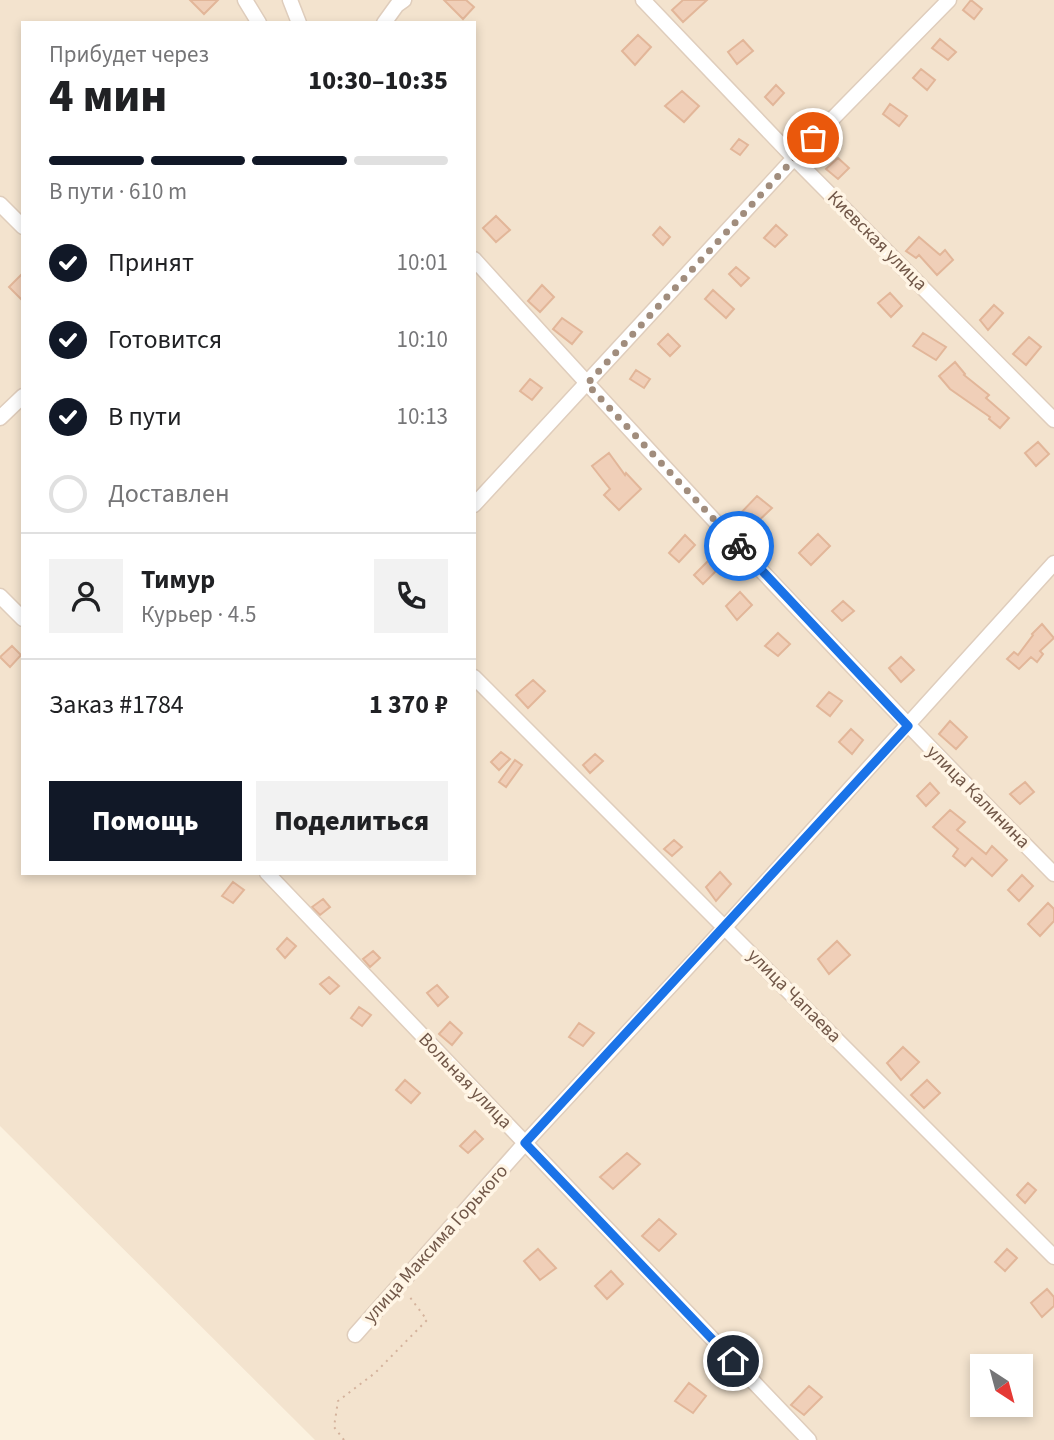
<!DOCTYPE html>
<html lang="ru">
<head>
<meta charset="utf-8">
<style>
  :root { --surface:#fff; --page:#f2f2f2; --text:#202124; --muted:#757577; --line:#e0e0e0; --accent:#111827 }
  body { margin:0; font-family:"Source Sans 3",sans-serif; background:var(--page); color:var(--text); height:100vh; display:flex; flex-direction:column; font-size:26px; white-space:nowrap }
  * { box-sizing:border-box; margin:0 }
  p { font-size:23px; color:var(--muted) }
  .icon { flex:none; width:38px; height:38px; fill:none; stroke:currentColor; stroke-width:2; stroke-linecap:round; stroke-linejoin:round }
  .map { position:relative; flex:1; overflow:hidden }
  .sheet { position:absolute; left:21px; top:21px; width:455px; height:854px; display:flex; flex-direction:column; background:var(--surface); border-radius:0px; box-shadow:0 4px 10px #0003 }
  .sheet>* { flex:none }
  .needle { width:46px; rotate:144deg }
  .controls { position:absolute; left:970px; top:1354px; display:grid; gap:14px }
  .controls a { display:grid; place-items:center; width:63px; height:63px; border-radius:0px; background:var(--surface); box-shadow:0 4px 10px #0003; font-size:35px }
  .pin { position:absolute; display:grid; place-items:center; width:60px; height:60px; color:#fff; margin:-30px; border:4px solid #fff; border-radius:50%; box-shadow:0 2px 7px #0007 }
  .courier { position:absolute; display:grid; place-items:center; width:70px; height:70px; margin:-35px; border:5px solid #1a73e8; border-radius:50%; background:#fff; color:#222; box-shadow:0 2px 9px #0007 }
  .head em { font-style:normal; font-weight:800 }
  .head div { display:flex; flex-direction:column-reverse }
  .head { display:flex; align-items:center; justify-content:space-between; height:119px; padding:0 28px }
  h1 { font-size:46px; font-weight:800; line-height:52px }
  .bar { display:grid; grid-template-columns:repeat(4,1fr); gap:10px 7px; align-content:center; height:84px; padding:0 28px }
  .bar i { height:9px; border-radius:5px; background:var(--line) }
  .bar .on { background:var(--accent) }
  .bar p { grid-column:span 4 }
  .line { display:flex; align-items:center; gap:18px; padding:0 28px; border-top:2px solid var(--line) }
  .line div { flex:1 }
  .round { display:grid; place-items:center; flex:none; width:74px; height:74px; border-radius:0px; background:var(--page) }
  ol { padding:0 28px; list-style:none }
  li { display:flex; align-items:center; gap:21px; height:77px }
  li p { margin-inline-start:auto }
  li .icon { padding:7px; border-radius:50%; background:var(--accent); color:#fff; stroke-width:4 }
  li:last-child { color:var(--muted) }
  li i { width:38px; height:38px; border:4px solid var(--line); border-radius:50% }
  .cta { display:flex; gap:14px; margin-top:auto; padding:14px 28px }
  .cta a { flex:1; height:80px; border-radius:0px; background:var(--accent); color:#fff; font-size:28px; font-weight:800; line-height:80px; text-align:center }
  .cta a+a { background:var(--page); color:var(--text) }
  .map>svg:first-child { display:block }
  .residential { fill:#f3e3ce; fill-rule:evenodd }
  .building { fill:#f0cfb8; stroke:#e2b699; stroke-width:2 }
  .lines { fill:none; stroke-linecap:round; stroke-linejoin:round }
  .street-casing { stroke:#dfcdbc; stroke-width:17 }
  .path { stroke:#d4b29c; stroke-width:2; stroke-dasharray:2 5; stroke-linecap:butt }
  .street { stroke:#fff; stroke-width:14 }
  .done { stroke:#a18d7d; stroke-width:7; stroke-dasharray:0 12.6 }
  .route { stroke:#1a73e8; stroke-width:9 }
  .labels { text-anchor:middle; dominant-baseline:central; stroke-width:7; stroke-linejoin:round; paint-order:stroke }
  .street-label { font-size:19px; fill:#715748; stroke:#fff5e5 }
</style>
</head>
<body>
<div class="map">
<svg width="1054" height="1440" viewBox="0 0 1054 1440">
  <rect width="100%" height="100%" fill="#fbf1df"/>
  <path class="residential" d="M 0,0 L 1054,0 L 1054,1440 L 315,1440 L 0,1126 ZM 23,23 L 474,23 L 474,873 L 23,873 ZM 982,1367 L 1020,1367 L 1020,1405 L 982,1405 Z"/>
  <path class="building" d="M 190,0 L 218,0 L 204,14 Z
    M 444,0 L 466,0 L 474,7 L 463,19 Z
    M 683,0 L 707,0 L 683,22 L 672,10 Z
    M 971,0 L 982,9 L 974,19 L 963,10 Z
    M 638,35 L 651,47 L 635,65 L 622,51 Z
    M 940,39 L 956,52 L 948,60 L 932,48 Z
    M 743,40 L 753,51 L 737,64 L 728,52 Z
    M 921,69 L 935,80 L 927,90 L 913,78 Z
    M 776,85 L 784,93 L 773,105 L 765,97 Z
    M 682,91 L 699,106 L 684,122 L 665,106 Z
    M 890,104 L 907,116 L 899,126 L 883,114 Z
    M 739,139 L 748,145 L 740,155 L 731,149 Z
    M 838,158 L 849,168 L 838,179 L 826,169 Z
    M 496,216 L 510,230 L 496,242 L 483,228 Z
    M 776,225 L 787,235 L 775,247 L 764,238 Z
    M 660,227 L 670,237 L 663,245 L 653,235 Z
    M 919,237 L 940,255 L 945,250 L 953,260 L 937,275 L 919,255 L 916,258 L 906,251 Z
    M 736,267 L 749,278 L 741,286 L 729,274 Z
    M 23,273 L 23,301 L 9,287 Z
    M 542,285 L 554,297 L 540,312 L 528,301 Z
    M 713,290 L 734,309 L 726,318 L 705,299 Z
    M 890,293 L 902,306 L 891,317 L 878,303 Z
    M 994,305 L 1003,313 L 988,330 L 980,320 Z
    M 562,318 L 582,332 L 572,344 L 553,329 Z
    M 923,333 L 946,347 L 936,360 L 913,346 Z
    M 668,334 L 680,346 L 670,356 L 658,344 Z
    M 1029,337 L 1041,347 L 1026,365 L 1013,354 Z
    M 955,362 L 965,374 L 964,375 L 989,395 L 986,398 L 1009,418 L 1000,428 L 989,419 L 990,417 L 950,389 L 939,376 Z
    M 636,370 L 650,379 L 644,388 L 630,379 Z
    M 530,379 L 542,388 L 532,400 L 520,391 Z
    M 1038,442 L 1049,454 L 1036,466 L 1025,453 Z
    M 609,453 L 625,475 L 626,473 L 641,489 L 619,510 L 604,495 L 610,489 L 592,466 Z
    M 757,496 L 772,508 L 752,527 L 738,516 Z
    M 818,534 L 830,546 L 811,565 L 799,553 Z
    M 685,535 L 695,545 L 679,562 L 669,553 Z
    M 709,560 L 718,569 L 703,584 L 694,575 Z
    M 740,592 L 752,605 L 737,620 L 726,606 Z
    M 843,601 L 854,611 L 842,621 L 832,611 Z
    M 1042,624 L 1054,638 L 1040,651 L 1043,654 L 1037,662 L 1031,657 L 1019,669 L 1007,659 L 1014,652 L 1018,655 L 1033,635 L 1032,634 Z
    M 778,633 L 790,644 L 778,656 L 765,646 Z
    M 12,646 L 21,655 L 10,667 L 0,657 Z
    M 901,657 L 914,670 L 901,682 L 889,668 Z
    M 533,680 L 545,691 L 528,708 L 516,695 Z
    M 829,692 L 842,701 L 830,716 L 817,706 Z
    M 950,721 L 967,737 L 956,749 L 939,734 Z
    M 851,729 L 863,740 L 852,754 L 839,742 Z
    M 501,752 L 510,759 L 499,770 L 491,762 Z
    M 595,754 L 603,761 L 590,773 L 583,765 Z
    M 515,760 L 522,765 L 506,787 L 499,782 Z
    M 1025,782 L 1034,792 L 1020,804 L 1010,794 Z
    M 930,783 L 939,793 L 926,806 L 917,796 Z
    M 950,810 L 965,822 L 957,830 L 986,854 L 992,846 L 1007,860 L 992,876 L 972,858 L 965,866 L 953,856 L 958,849 L 933,827 Z
    M 674,840 L 682,847 L 672,856 L 664,849 Z
    M 720,872 L 731,884 L 716,901 L 706,887 Z
    M 1022,875 L 1033,886 L 1019,901 L 1008,890 Z
    M 233,882 L 244,890 L 233,903 L 222,896 Z
    M 323,899 L 330,907 L 320,915 L 312,907 Z
    M 1048,903 L 1054,909 L 1054,921 L 1040,936 L 1028,924 Z
    M 287,938 L 296,946 L 285,958 L 277,949 Z
    M 837,941 L 850,955 L 829,974 L 818,959 Z
    M 373,951 L 380,958 L 370,967 L 363,959 Z
    M 329,977 L 339,986 L 330,994 L 320,984 Z
    M 437,985 L 448,997 L 438,1006 L 427,993 Z
    M 359,1007 L 371,1015 L 362,1026 L 351,1018 Z
    M 450,1022 L 462,1033 L 452,1045 L 439,1034 Z
    M 579,1023 L 594,1033 L 583,1046 L 569,1037 Z
    M 903,1047 L 919,1062 L 901,1080 L 887,1063 Z
    M 405,1080 L 420,1093 L 411,1103 L 396,1090 Z
    M 927,1080 L 940,1093 L 924,1108 L 911,1095 Z
    M 475,1131 L 483,1139 L 468,1153 L 460,1146 Z
    M 627,1153 L 640,1164 L 613,1189 L 600,1177 Z
    M 1028,1183 L 1036,1190 L 1025,1203 L 1017,1195 Z
    M 659,1219 L 676,1234 L 659,1251 L 642,1236 Z
    M 538,1249 L 556,1268 L 540,1280 L 524,1261 Z
    M 1007,1249 L 1017,1258 L 1005,1271 L 995,1262 Z
    M 611,1271 L 623,1284 L 607,1299 L 595,1286 Z
    M 1047,1289 L 1054,1297 L 1054,1306 L 1042,1317 L 1031,1303 Z
    M 689,1383 L 706,1396 L 693,1413 L 675,1401 Z
    M 809,1386 L 822,1397 L 804,1415 L 791,1405 Z"/>
  <g class="lines">
    <defs>
      <path id="street" d="M 245,0 L 259,23
        M 290,0 L 299,23
        M 643,0 L 794,158 L 1054,420
        M 384,23 L 397,5 L 404,0
        M 0,204 L 23,227
        M 474,259 C 663,468 856,674 1054,874
        M 0,418 L 23,396
        M 474,505 L 794,158 L 949,0
        M 0,596 L 23,619
        M 474,677 L 1054,1257
        M 267,873 L 809,1440
        M 355,1335 L 525,1143 L 725,927 L 1054,563"/>
    </defs>
    <use href="#street" class="street-casing"/>
    <path class="path" d="M 344,1440 L 334,1427 L 338,1401 L 375,1373 L 427,1320 L 409,1296"/>
    <use href="#street" class="street"/>
  </g>
  <g class="lines">
    <path class="done" d="M 739,546 L 587,384 L 813,138"/>
    <path class="route" d="M 733,1361 L 525,1143 L 908,726 L 739,546"/>
  </g>
  <g class="labels">
    <g class="street-label">
      <text transform="translate(877 241) rotate(45)">Киевская улица</text>
      <text transform="translate(978 797) rotate(45)">улица Калинина</text>
      <text transform="translate(794 996) rotate(45)">улица Чапаева</text>
      <text transform="translate(465 1081) rotate(46)">Вольная улица</text>
      <text transform="translate(436 1244) rotate(-48)">улица Максима Горького</text>
    </g>
  </g>
</svg>
<div class="controls">
<a><svg class="needle" viewBox="-14 -14 28 28"><path d="M0-13l5 13h-10z" fill="#e53935"/><path d="M0 13l5-13h-10z" fill="#757577"/></svg></a>
</div>
<div class="pin" style="left:813px;top:138px;background:#ea580c"><svg class="icon" aria-label="bag" viewBox="0 0 24 24"><path d="M5 8h14l-1 12H6zM9 8a3 3 0 0 1 6 0"/></svg></div>
<div class="pin" style="left:733px;top:1361px;background:#1f2937"><svg class="icon" aria-label="home" viewBox="0 0 24 24"><path d="M3 11l9-7 9 7M6 9v11h12V9"/></svg></div>
<div class="courier" style="left:739px;top:546px"><svg class="icon" aria-label="bike" viewBox="0 0 24 24"><circle cx="6" cy="16" r="4"/><circle cx="18" cy="16" r="4"/><path d="M6 16l4-8h5l3 8M10 8l3 8H6M13 5h3"/></svg></div>
<section class="sheet">
<div class="head"><div><h1>4 мин</h1><p>Прибудет через</p></div><em>10:30–10:35</em></div>
<div class="bar"><i class="on"></i><i class="on"></i><i class="on"></i><i></i><p>В пути · 610 m</p></div>
<ol>
<li><svg class="icon" aria-label="check" viewBox="0 0 24 24"><path d="M5 12l5 5 9-10"/></svg>Принят<p>10:01</p></li>
<li><svg class="icon" aria-label="check" viewBox="0 0 24 24"><path d="M5 12l5 5 9-10"/></svg>Готовится<p>10:10</p></li>
<li><svg class="icon" aria-label="check" viewBox="0 0 24 24"><path d="M5 12l5 5 9-10"/></svg>В пути<p>10:13</p></li>
<li><i></i>Доставлен</li>
</ol>
<div class="line" style="height:126px"><a class="round"><svg class="icon" aria-label="person" viewBox="0 0 24 24"><circle cx="12" cy="8" r="4"/><path d="M4 21q1-7 8-7t8 7"/></svg></a><div><b>Тимур</b><p>Курьер · 4.5</p></div><a class="round"><svg class="icon" aria-label="phone" viewBox="0 0 24 24"><path d="M5 4h4l2 5-3 2q2 4 5 5l2-3 5 2v4C11 20 4 13 5 4z"/></svg></a></div>
<div class="line" style="height:91px"><div>Заказ #1784</div><b>1 370 ₽</b></div>
<div class="cta"><a>Помощь</a><a>Поделиться</a></div>
</section>
</div>
</body>
</html>
